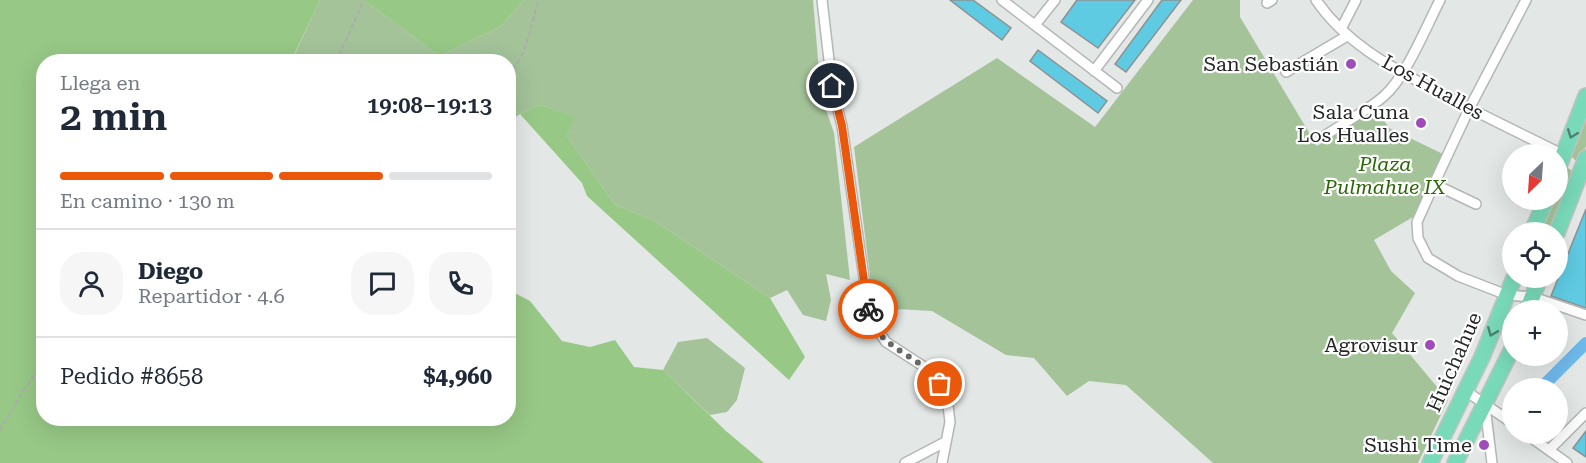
<!DOCTYPE html>
<html lang="es">
<head>
<meta charset="utf-8">
<style>
  :root { --surface:#fff; --page:#f6f6f7; --text:#1f2937; --muted:#747a83; --line:#e0e1e3; --accent:#ea580c }
  body { margin:0; font-family:"Roboto Serif",serif; background:var(--page); color:var(--text); height:100vh; display:flex; flex-direction:column; font-size:22px; white-space:nowrap }
  * { box-sizing:border-box; margin:0 }
  p { font-size:20px; color:var(--muted) }
  .icon { flex:none; width:33px; height:33px; fill:none; stroke:currentColor; stroke-width:2; stroke-linecap:round; stroke-linejoin:round }
  .map { position:relative; flex:1; overflow:hidden }
  .details { position:absolute; left:36px; top:54px; width:480px; height:372px; display:flex; flex-direction:column; background:var(--surface); border-radius:24px; box-shadow:0 6px 24px #0002 }
  .details>* { flex:none }
  .needle { width:39px; rotate:205deg }
  .controls { position:absolute; left:1502px; top:144px; display:grid; gap:12px }
  .controls a { display:grid; place-items:center; width:66px; height:66px; border-radius:50%; background:var(--surface); box-shadow:0 6px 24px #0002; font-size:30px }
  .pin { position:absolute; display:grid; place-items:center; width:51px; height:51px; color:#fff; margin:-26px; border:3px solid #fff; border-radius:50%; box-shadow:0 2px 6px #0007 }
  .courier { position:absolute; display:grid; place-items:center; width:60px; height:60px; margin:-30px; border:4px solid #ea580c; border-radius:50%; background:#fff; color:#222; box-shadow:0 2px 8px #0007 }
  .head em { font-style:normal; font-weight:600 }
  .head div { display:flex; flex-direction:column-reverse }
  .head { display:flex; align-items:center; justify-content:space-between; height:102px; padding:0 24px }
  h1 { font-size:39px; font-weight:600; line-height:45px }
  .bar { display:grid; grid-template-columns:repeat(4,1fr); gap:9px 6px; align-content:center; height:72px; padding:0 24px }
  .bar i { height:8px; border-radius:4px; background:var(--line) }
  .bar .selected { background:var(--accent) }
  .bar p { grid-column:span 4 }
  .line { display:flex; align-items:center; gap:15px; padding:0 24px; border-top:2px solid var(--line) }
  .line div { flex:1 }
  .round { display:grid; place-items:center; flex:none; width:63px; height:63px; border-radius:24px; background:var(--page) }
  .map>svg:first-child { display:block }
  .green { fill:#a4c399 }
  .forest { fill:#97c886 }
  .lines { fill:none; stroke-linecap:round; stroke-linejoin:round }
  .canal { stroke:#6fb9ec; stroke-width:12 }
  .building { fill:#5fcbe3; stroke:#8d9192; stroke-width:1.5 }
  .street-casing { stroke:#b3b7b6; stroke-width:12 }
  .primary-casing { stroke:#c2c2c2; stroke-width:18 }
  .path { stroke:#aaadac; stroke-width:2; stroke-dasharray:4.5 3; stroke-linecap:butt }
  .street { stroke:#fff; stroke-width:9 }
  .primary { stroke:#79dab9; stroke-width:15 }
  .oneway { stroke:#4f8070 }
  .done { stroke:#686a69; stroke-width:6; stroke-dasharray:0 10.8 }
  .route { stroke:#ea580c; stroke-width:8 }
  .poi-dot { fill:#9f4cbb; stroke:#fff; stroke-width:2 }
  .labels { text-anchor:middle; dominant-baseline:central; stroke-width:4.5; stroke-linejoin:round; paint-order:stroke }
  .poi-label { font-size:20px; fill:#252626; stroke:#fff; text-anchor:end }
  .street-label { font-size:20px; fill:#252626; stroke:#fff }
  .park-label { font-size:20px; font-style:italic; fill:#2b6607; stroke:#fff }
</style>
</head>
<body>
<div class="map">
<svg width="1586" height="463" viewBox="0 0 1586 463">
  <rect width="100%" height="100%" fill="#e3e7e6"/>
  <path class="green" d="M 320,0 L 364,0 L 439,56 L 500,27 L 524,0 L 813,0 L 821,95 L 834,133 L 850,280 L 826,274 L 831,300 L 826,321 L 803,315 L 787,290 L 770,298 L 653,220 L 615,205 L 567,136 L 574,116 L 540,105 L 520,114 L 509,122 L 508,62 L 291,62 Z
    M 1193,0 L 1240,0 L 1240,17 L 1317,146 L 1376,109 L 1389,128 L 1443,154 L 1413,217 L 1374,240 L 1391,271 L 1415,293 L 1392,333 L 1448,400 L 1418,463 L 1213,463 L 1126,385 L 1089,381 L 1067,396 L 1034,358 L 1006,355 L 932,311 L 895,309 L 885,300 L 872,292 L 854,147 L 997,58 L 1095,127 Z
    M 1586,97 L 1586,146 L 1581,160 L 1575,160 L 1571,156 Z
    M 1562,164 L 1571,170 L 1573,174 L 1555,232 L 1535,232 L 1549,200 L 1557,200 L 1557,178 Z
    M 707,338 L 745,368 L 737,400 L 727,412 L 710,415 L 663,370 L 678,342 Z"/>
  <path class="forest" d="M 0,0 L 320,0 L 291,61 L 44,62 L 44,418 L 508,418 L 509,290 L 530,301 L 562,341 L 590,347 L 615,340 L 634,367 L 663,370 L 726,431 L 764,463 L 0,463 Z
    M 364,0 L 524,0 L 500,27 L 439,56 Z
    M 540,105 L 575,116 L 567,136 L 615,205 L 653,220 L 770,298 L 805,357 L 789,380 L 587,196 L 582,183 L 520,114 Z"/>
  <g class="lines">
    <path class="canal" d="M 1541,388 L 1586,343"/>
  </g>
  <path class="building" d="M 950,0 L 973,0 L 1011,28 L 1002,40 Z
    M 1077,0 L 1135,0 L 1098,48 L 1061,22 Z
    M 1162,0 L 1181,0 L 1126,72 L 1115,64 Z
    M 1038,50 L 1107,101 L 1098,113 L 1030,61 Z
    M 1586,209 L 1586,308 L 1551,296 Z
    M 1586,431 L 1586,457 L 1573,448 Z"/>
  <g class="lines">
    <defs>
      <path id="street" d="M 822,0 L 832,86 L 842,126 L 870,319 L 886,342 L 929,370 L 947,397 L 950,422 L 942,463
        M 1002,0 L 1117,88
        M 1316,0 C 1345,43 1391,67 1436,91 C 1478,113 1521,134 1564,155
        M 1526,0 L 1469,109 L 1434,184 L 1417,222 L 1418,238 L 1428,258 L 1458,276 L 1507,295 L 1533,297 L 1586,315
        M 1267,3 L 1272,0
        M 1035,25 L 1055,0
        M 1341,29 L 1356,0
        M 1094,71 L 1148,0
        M 1286,72 L 1347,36
        M 1326,135 C 1345,122 1367,111 1384,96 C 1406,77 1426,27 1440,0
        M 1434,184 L 1476,204
        M 1466,391 L 1512,423
        M 1485,406 L 1492,463
        M 1526,434 L 1567,463
        M 1549,450 L 1586,413
        M 905,463 L 945,442"/>
      <path id="primary" d="M 1557,171 L 1586,96
        M 1532,232 L 1546,200
        M 1557,233 L 1586,158
        M 1527,310 L 1540,278
        M 1430,463 L 1482,357 L 1514,278
        M 1455,463 L 1512,349"/>
    </defs>
    <use href="#street" class="street-casing"/>
    <use href="#primary" class="primary-casing"/>
    <path class="path" d="M 336,62 L 364,0
      M 508,75 C 528,54 530,26 539,0
      M 1557,254 L 1560,247
      M 0,430 L 21,394 L 44,362"/>
    <use href="#street" class="street"/>
    <use href="#primary" class="primary"/>
  </g>
  <defs><path id="oneway-chevron" d="M-2-3.5L2.5 0L-2 3.5" fill="none" stroke-width="1.6" stroke-linecap="round" stroke-linejoin="round" transform="scale(1.5)"/></defs>
  <g class="oneway">
    <use href="#oneway-chevron" transform="translate(1572 134) rotate(111)"/>
    <use href="#oneway-chevron" transform="translate(1492 332) rotate(112)"/>
  </g>
  <g class="lines">
    <path class="done" d="M 868,309 C 873,341 904,351 927,369 C 932,373 936,379 940,384"/>
    <path class="route" d="M 832,86 L 842,126 L 868,309"/>
  </g>
  <g class="poi-dot">
    <circle cx="1351" cy="64" r="6"/>
    <circle cx="1421" cy="123" r="6"/>
    <circle cx="1430" cy="345" r="6"/>
    <circle cx="1484" cy="445" r="6"/>
  </g>
  <g class="labels">
    <g class="poi-label">
      <text x="1339" y="64">San Sebastián</text>
      <text x="1409" y="112">Sala Cuna<tspan x="1409" dy="23">Los Hualles</tspan></text>
      <text x="1418" y="345">Agrovisur</text>
      <text x="1472" y="445">Sushi Time</text>
    </g>
    <g class="street-label">
      <text transform="translate(1433 87) rotate(29)">Los Hualles</text>
      <text transform="translate(1454 362) rotate(-66)">Huichahue</text>
    </g>
    <g class="park-label">
      <text x="1385" y="164">Plaza<tspan x="1385" dy="23">Pulmahue IX</tspan></text>
    </g>
  </g>
</svg>
<div class="controls">
<a><svg class="needle" viewBox="-14 -14 28 28"><path d="M0-13l5 13h-10z" fill="#e53935"/><path d="M0 13l5-13h-10z" fill="#747a83"/></svg></a>
<a><svg class="icon" aria-label="locate" viewBox="0 0 24 24"><circle cx="12" cy="12" r="6"/><path d="M12 2v4M12 18v4M2 12h4M18 12h4"/></svg></a>
<a>+</a>
<a>−</a>
</div>
<div class="pin" style="left:940px;top:384px;background:#ea580c"><svg class="icon" aria-label="bag" viewBox="0 0 24 24"><path d="M5 8h14l-1 12H6zM9 8a3 3 0 0 1 6 0"/></svg></div>
<div class="pin" style="left:832px;top:86px;background:#1f2937"><svg class="icon" aria-label="home" viewBox="0 0 24 24"><path d="M3 11l9-7 9 7M6 9v11h12V9"/></svg></div>
<div class="courier" style="left:868px;top:309px"><svg class="icon" aria-label="bike" viewBox="0 0 24 24"><circle cx="6" cy="16" r="4"/><circle cx="18" cy="16" r="4"/><path d="M6 16l4-8h5l3 8M10 8l3 8H6M13 5h3"/></svg></div>
<section class="details">
<div class="head"><div><h1>2 min</h1><p>Llega en</p></div><em>19:08–19:13</em></div>
<div class="bar"><i class="selected"></i><i class="selected"></i><i class="selected"></i><i></i><p>En camino · 130 m</p></div>
<div class="line" style="height:108px"><a class="round"><svg class="icon" aria-label="person" viewBox="0 0 24 24"><circle cx="12" cy="8" r="4"/><path d="M4 21q1-7 8-7t8 7"/></svg></a><div><b>Diego</b><p>Repartidor · 4.6</p></div><a class="round"><svg class="icon" aria-label="chat" viewBox="0 0 24 24"><path d="M4 5h16v11H9l-5 4z"/></svg></a><a class="round"><svg class="icon" aria-label="phone" viewBox="0 0 24 24"><path d="M5 4h4l2 5-3 2q2 4 5 5l2-3 5 2v4C11 20 4 13 5 4z"/></svg></a></div>
<div class="line" style="height:78px"><div>Pedido #8658</div><b>$4,960</b></div>
</section>
</div>
</body>
</html>
